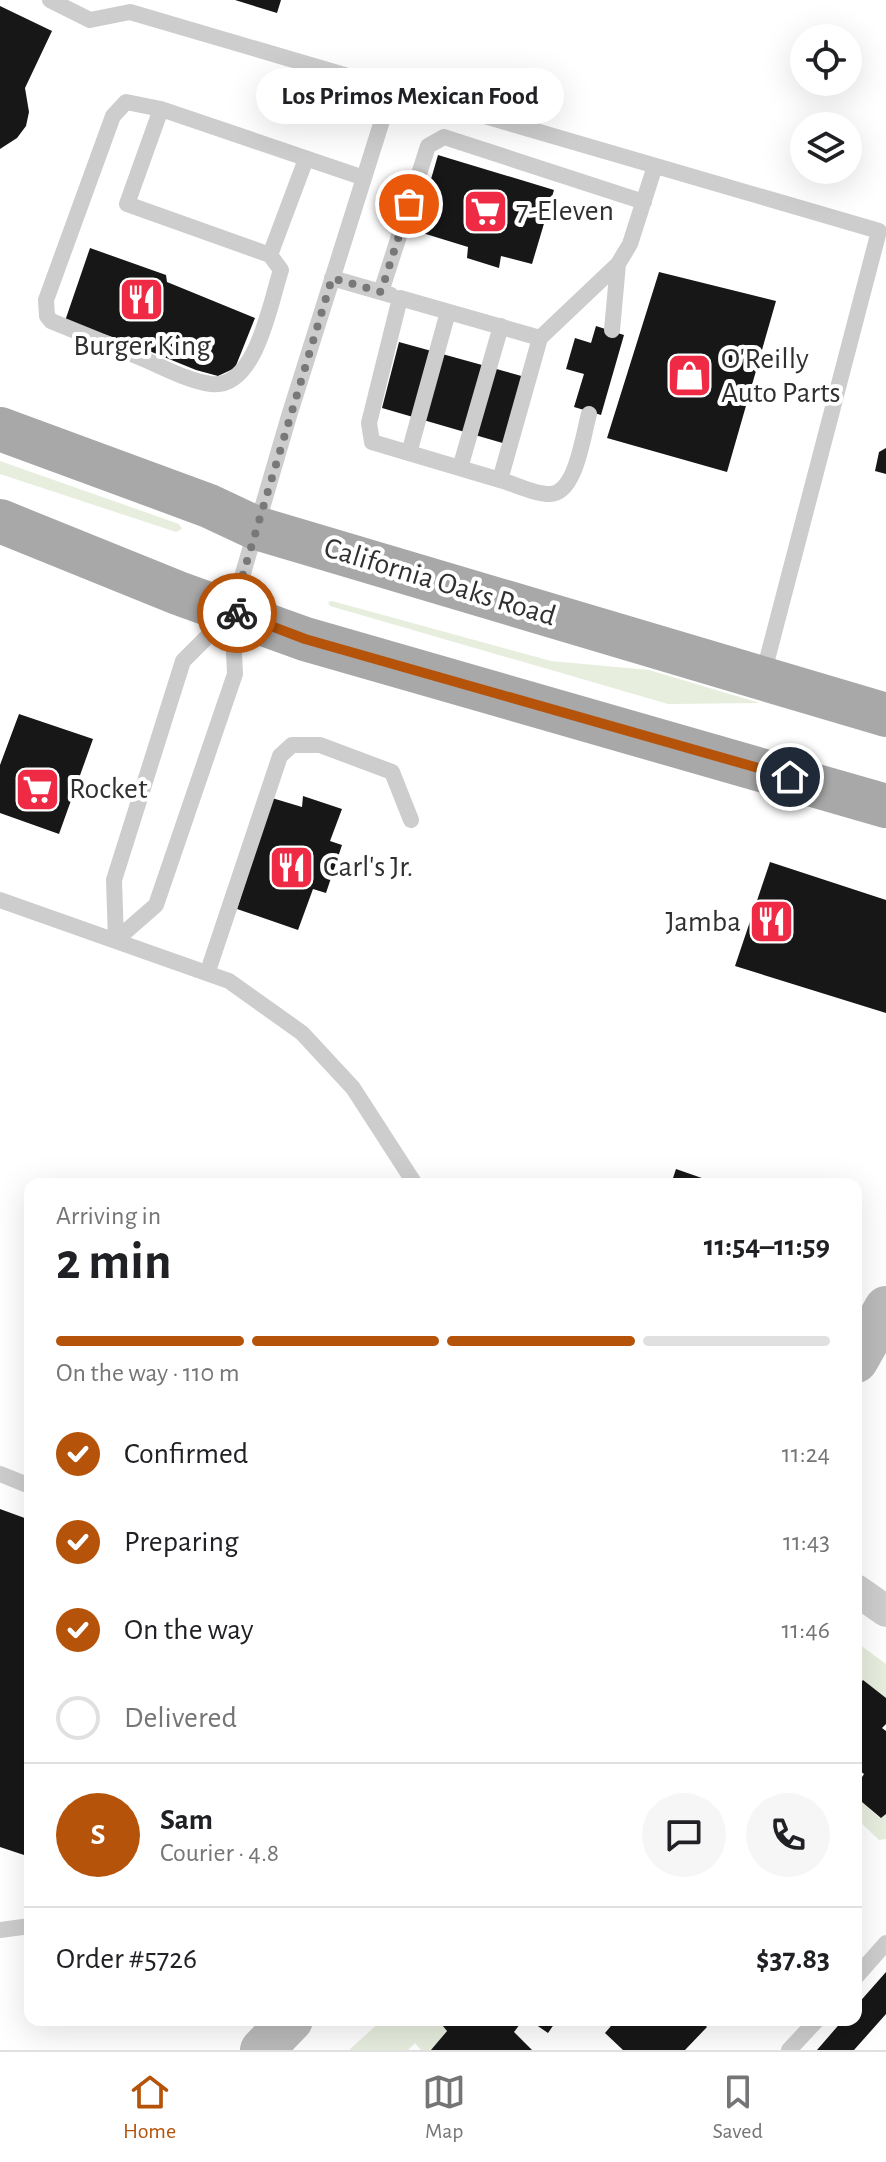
<!DOCTYPE html>
<html lang="en">
<head>
<meta charset="utf-8">
<style>
  :root { --surface:#fff; --page:#f6f6f6; --text:#202124; --muted:#757577; --line:#e0e0e0; --accent:#b45309 }
  body { margin:0; font-family:"Alegreya Sans",sans-serif; background:var(--page); color:var(--text); height:100vh; display:flex; flex-direction:column; font-size:30px; white-space:nowrap }
  * { box-sizing:border-box; margin:0 }
  p { font-size:26px; color:var(--muted) }
  .icon { flex:none; width:44px; height:44px; fill:none; stroke:currentColor; stroke-width:2; stroke-linecap:round; stroke-linejoin:round }
  .map { position:relative; flex:1; overflow:hidden }
  .sheet { position:absolute; left:24px; top:1178px; width:838px; height:848px; display:flex; flex-direction:column; background:var(--surface); border-radius:16px; box-shadow:0 8px 32px #0002 }
  .sheet>* { flex:none }
  .tools { position:absolute; left:790px; top:24px; display:grid; gap:16px }
  .tools a { display:grid; place-items:center; width:72px; height:72px; border-radius:50%; background:var(--surface); box-shadow:0 8px 32px #0002; font-size:40px }
  .pin { position:absolute; display:grid; place-items:center; width:68px; height:68px; color:#fff; margin:-34px; border:4px solid #fff; border-radius:50%; box-shadow:0 2px 8px #0007 }
  .courier { position:absolute; display:grid; place-items:center; width:80px; height:80px; margin:-40px; border:6px solid #b45309; border-radius:50%; background:#fff; color:#222; box-shadow:0 2px 10px #0007 }
  .bubble { position:absolute; height:56px; border-radius:28px; background:var(--surface); box-shadow:0 8px 32px #0002; font-size:26px; font-weight:700; line-height:56px; text-align:center }
  .overview em { font-style:normal; font-weight:700 }
  .overview div { display:flex; flex-direction:column-reverse }
  .overview { display:flex; align-items:center; justify-content:space-between; height:136px; padding:0 32px }
  h1 { font-size:52px; font-weight:700; line-height:60px }
  .bar { display:grid; grid-template-columns:repeat(4,1fr); gap:12px 8px; align-content:center; height:96px; padding:0 32px }
  .bar i { height:10px; border-radius:6px; background:var(--line) }
  .bar .active { background:var(--accent) }
  .bar p { grid-column:span 4 }
  .line { display:flex; align-items:center; gap:20px; padding:0 32px; border-top:2px solid var(--line) }
  .line div { flex:1 }
  .round { display:grid; place-items:center; flex:none; width:84px; height:84px; border-radius:42px; background:var(--page) }
  ol { padding:0 32px; list-style:none }
  li { display:flex; align-items:center; gap:24px; height:88px }
  li p { margin-inline-start:auto }
  li .icon { padding:8px; border-radius:50%; background:var(--accent); color:#fff; stroke-width:4 }
  li:last-child { color:var(--muted) }
  li i { width:44px; height:44px; border:4px solid var(--line); border-radius:50% }
  .tabs { display:flex; justify-content:space-around; align-items:center; height:112px; border-top:2px solid var(--line); background:var(--surface); font-size:22px; color:var(--muted) }
  .tabs a { display:grid; justify-items:center; gap:4px }
  .tabs .active { color:var(--accent) }
  .map>svg:first-child { display:block }
  .green { fill:#e7eede }
  .building { fill:#171717 }
  .lines { fill:none; stroke-linecap:round; stroke-linejoin:round }
  .lane { stroke:#cdcdcd; stroke-width:16 }
  .street { stroke:#cdcdcd; stroke-width:32 }
  .secondary { stroke:#bababa; stroke-width:44 }
  .primary { stroke:#a8a8a8; stroke-width:44 }
  .done { stroke:#787878; stroke-width:8; stroke-dasharray:0 14.4 }
  .route { stroke:#b45309; stroke-width:10 }
  .labels { text-anchor:middle; dominant-baseline:central; stroke-width:8; stroke-linejoin:round; paint-order:stroke }
  .poi-label { font-size:30px; fill:#303030; stroke:#fff; text-anchor:start }
  .street-label { font-size:30px; fill:#303030; stroke:#fff }
</style>
</head>
<body>
<div class="map">
<svg width="886" height="2050" viewBox="0 0 886 2050">
  <rect width="100%" height="100%" fill="#fff"/>
  <path class="green" d="M 0,461 L 179,524 L 182,529 L 176,532 L 0,474 Z
    M 332,601 L 551,661 L 649,670 L 760,703 L 668,704 L 330,606 L 328,602 Z
    M 856,1642 L 886,1664 L 886,1698 L 863,1681 L 856,1689 Z
    M 856,1797 L 880,1818 L 886,1814 L 886,1839 L 879,1840 L 856,1818 Z
    M 382,2020 L 438,2020 L 447,2029 L 433,2050 L 421,2050 L 415,2043 L 408,2050 L 349,2050 Z"/>
  <path class="building" d="M 235,0 L 281,0 L 277,13 Z
    M 0,6 L 52,31 L 25,88 L 29,112 L 26,126 L 17,138 L 0,149 Z
    M 438,155 L 554,190 L 532,264 L 501,256 L 499,268 L 467,258 L 468,247 L 416,231 Z
    M 90,248 L 166,275 L 167,282 L 255,318 L 235,368 L 218,376 L 196,370 L 137,346 L 133,362 L 113,355 L 118,339 L 65,321 Z
    M 659,272 L 776,301 L 727,472 L 607,438 Z
    M 596,326 L 624,335 L 601,415 L 574,407 L 584,374 L 566,369 L 575,338 L 591,343 Z
    M 399,342 L 525,377 L 506,444 L 382,408 Z
    M 886,448 L 886,474 L 875,471 L 879,452 Z
    M 19,714 L 93,739 L 59,834 L 0,813 L 0,765 Z
    M 303,796 L 342,809 L 330,841 L 342,845 L 326,893 L 313,889 L 298,930 L 237,909 L 272,798 L 302,807 Z
    M 770,862 L 886,900 L 886,1013 L 735,966 Z
    M 676,1169 L 719,1184 L 671,1184 Z
    M 0,1509 L 30,1520 L 30,1857 L 0,1847 Z
    M 863,1680 L 886,1698 L 886,1724 L 882,1728 L 886,1731 L 886,1814 L 881,1818 L 856,1797 L 856,1786 L 864,1774 L 856,1768 L 856,1689 Z
    M 886,1972 L 886,2014 L 854,2050 L 817,2050 L 843,2020 L 856,2020 L 856,2006 Z
    M 438,2020 L 523,2020 L 514,2032 L 532,2050 L 431,2050 L 447,2031 Z
    M 529,2020 L 557,2020 L 548,2033 Z
    M 616,2020 L 700,2020 L 707,2027 L 685,2050 L 623,2050 L 605,2033 Z"/>
  <g class="lines">
    <path class="lane" d="M 50,0 L 90,20 L 130,12 L 392,89 L 289,416 L 232,611 L 235,674 L 156,905 L 116,940
      M 392,89 L 879,231 L 763,675
      M 270,255 L 306,159
      M 332,278 L 391,295
      M 381,292 L 428,146 L 444,137 L 644,202
      M 612,330 L 618,264
      M 540,338 L 400,298 L 369,423 L 372,442 L 500,480 L 540,338 L 618,264 L 630,244 L 655,166
      M 115,347 L 51,321 L 47,316 L 46,300 L 113,116 L 126,102 L 161,109
      M 134,355 C 158,364 186,381 211,384 C 256,390 270,303 281,270 L 270,255 L 127,204 L 161,109 L 364,178
      M 409,453 L 448,312
      M 460,468 L 501,326
      M 500,480 C 515,484 534,494 549,494 C 576,495 583,435 589,414
      M 0,900 L 229,981 L 302,1033 L 353,1088 L 415,1184
      M 116,940 L 114,880 L 183,661 L 229,615
      M 208,971 L 280,756 L 292,745 L 320,745 L 392,772 L 411,820
      M 0,1474 L 30,1486
      M 0,1930 L 30,1926
      M 856,1977 L 886,1943
      M 789,2050 L 817,2020"/>
    <path class="street" d="M 856,1590 L 886,1611"/>
    <path class="secondary" d="M 856,1361 L 886,1308
      M 262,2050 L 291,2020"/>
    <path class="primary" d="M 0,429 L 209,506 L 256,528 L 886,715
      M 0,521 L 178,593 L 305,639 L 886,806"/>
  </g>
  <g class="lines">
    <path class="done" d="M 237,613 L 232,611 L 332,278 L 381,292 L 409,204"/>
    <path class="route" d="M 237,613 L 305,639 L 790,777"/>
  </g>
  <defs>
    <symbol id="supermarket-square" viewBox="-11 -11 22 22"><rect x="-9" y="-9" width="18" height="18" rx="4" fill="#ef2a44" stroke="#fff"/><path d="M-6-5.5h2.5l.6 2H6L4.5 2H-2.5L-4.4-4H-6ZM-1.5 3.2a1.3 1.3 0 1 0 .1 0ZM3 3.2a1.3 1.3 0 1 0 .1 0Z" fill="#fff"/></symbol>
    <symbol id="restaurant-square" viewBox="-11 -11 22 22"><rect x="-9" y="-9" width="18" height="18" rx="4" fill="#ef2a44" stroke="#fff"/><path d="M-5-6h1v4h1v-4h1v4h1v-4h1v5L-1.5 .5V6h-2V.5L-5-1ZM5-6V6H3V1.5H1.5Q1.5-4 5-6Z" fill="#fff"/></symbol>
    <symbol id="shop-square" viewBox="-11 -11 22 22"><rect x="-9" y="-9" width="18" height="18" rx="4" fill="#ef2a44" stroke="#fff"/><path d="M-5-2.5h2.3a2.7 3.5 0 0 1 5.4 0H5L5.5 6h-11ZM-1.5-2.5h3a1.5 2.3 0 0 0-3 0Z" fill="#fff"/></symbol>
  </defs>
  <g fill-rule="evenodd">
    <use href="#supermarket-square" x="460" y="186" width="51" height="51"/>
    <use href="#restaurant-square" x="116" y="274" width="51" height="51"/>
    <use href="#shop-square" x="664" y="350" width="51" height="51"/>
    <use href="#supermarket-square" x="12" y="764" width="51" height="51"/>
    <use href="#restaurant-square" x="266" y="842" width="51" height="51"/>
    <use href="#restaurant-square" x="746" y="896" width="51" height="51"/>
  </g>
  <g class="labels">
    <g class="poi-label">
      <text x="516" y="211">7-Eleven</text>
      <text x="142" y="346" text-anchor="middle">Burger King</text>
      <text x="721" y="359">O'Reilly<tspan x="721" dy="34">Auto Parts</tspan></text>
      <text x="69" y="789">Rocket</text>
      <text x="323" y="867">Carl's Jr.</text>
      <text x="741" y="922" text-anchor="end">Jamba</text>
    </g>
    <g class="street-label">
      <text transform="translate(440 582) rotate(17)">California Oaks Road</text>
    </g>
  </g>
</svg>
<div class="tools">
<a><svg class="icon" aria-label="locate" viewBox="0 0 24 24"><circle cx="12" cy="12" r="6"/><path d="M12 2v4M12 18v4M2 12h4M18 12h4"/></svg></a>
<a><svg class="icon" aria-label="layers" viewBox="0 0 24 24"><path d="M12 4l9 5-9 5-9-5zM3 14l9 5 9-5"/></svg></a>
</div>
<div class="pin" style="left:409px;top:204px;background:#ea580c"><svg class="icon" aria-label="bag" viewBox="0 0 24 24"><path d="M5 8h14l-1 12H6zM9 8a3 3 0 0 1 6 0"/></svg></div>
<div class="pin" style="left:790px;top:777px;background:#1f2937"><svg class="icon" aria-label="home" viewBox="0 0 24 24"><path d="M3 11l9-7 9 7M6 9v11h12V9"/></svg></div>
<div class="courier" style="left:237px;top:613px"><svg class="icon" aria-label="bike" viewBox="0 0 24 24"><circle cx="6" cy="16" r="4"/><circle cx="18" cy="16" r="4"/><path d="M6 16l4-8h5l3 8M10 8l3 8H6M13 5h3"/></svg></div>
<div class="bubble" style="left:256px;top:68px;width:308px">Los Primos Mexican Food</div>
<section class="sheet">
<div class="overview"><div><h1>2 min</h1><p>Arriving in</p></div><em>11:54–11:59</em></div>
<div class="bar"><i class="active"></i><i class="active"></i><i class="active"></i><i></i><p>On the way · 110 m</p></div>
<ol>
<li><svg class="icon" aria-label="check" viewBox="0 0 24 24"><path d="M5 12l5 5 9-10"/></svg>Confirmed<p>11:24</p></li>
<li><svg class="icon" aria-label="check" viewBox="0 0 24 24"><path d="M5 12l5 5 9-10"/></svg>Preparing<p>11:43</p></li>
<li><svg class="icon" aria-label="check" viewBox="0 0 24 24"><path d="M5 12l5 5 9-10"/></svg>On the way<p>11:46</p></li>
<li><i></i>Delivered</li>
</ol>
<div class="line" style="height:144px"><b class="round" style="background:var(--accent);color:#fff">S</b><div><b>Sam</b><p>Courier · 4.8</p></div><a class="round"><svg class="icon" aria-label="chat" viewBox="0 0 24 24"><path d="M4 5h16v11H9l-5 4z"/></svg></a><a class="round"><svg class="icon" aria-label="phone" viewBox="0 0 24 24"><path d="M5 4h4l2 5-3 2q2 4 5 5l2-3 5 2v4C11 20 4 13 5 4z"/></svg></a></div>
<div class="line" style="height:104px"><div>Order #5726</div><b>$37.83</b></div>
</section>
</div>
<nav class="tabs">
<a class="active"><svg class="icon" aria-label="home" viewBox="0 0 24 24"><path d="M3 11l9-7 9 7M6 9v11h12V9"/></svg>Home</a>
<a><svg class="icon" aria-label="map" viewBox="0 0 24 24"><path d="M3 6l6-2 6 2 6-2v14l-6 2-6-2-6 2zM9 4v14M15 6v14"/></svg>Map</a>
<a><svg class="icon" aria-label="saved" viewBox="0 0 24 24"><path d="M7 4h10v16l-5-4-5 4z"/></svg>Saved</a>
</nav>
</body>
</html>
